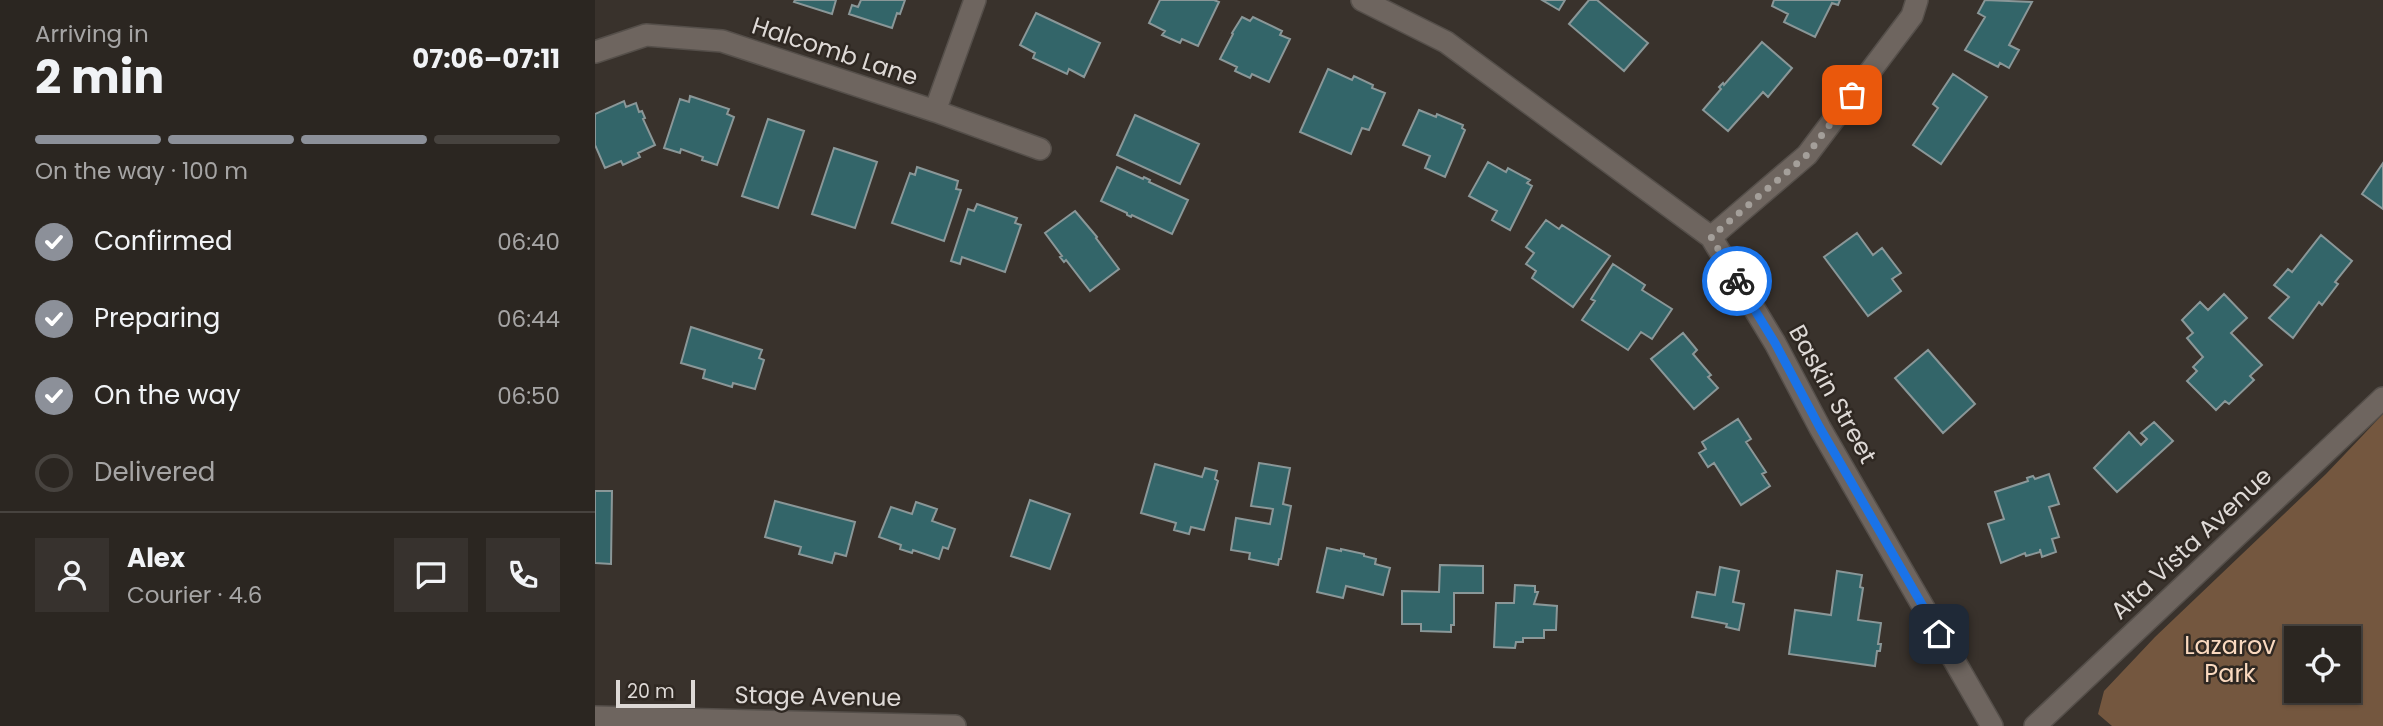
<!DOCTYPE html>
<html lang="en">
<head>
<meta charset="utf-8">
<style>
  :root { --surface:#2b2621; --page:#37322e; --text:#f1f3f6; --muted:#a6a5a5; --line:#47433f; --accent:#8c9099 }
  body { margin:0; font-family:Poppins,sans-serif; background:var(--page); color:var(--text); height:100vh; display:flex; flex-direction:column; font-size:26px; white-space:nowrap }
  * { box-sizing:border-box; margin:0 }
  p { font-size:23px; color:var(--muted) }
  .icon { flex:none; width:38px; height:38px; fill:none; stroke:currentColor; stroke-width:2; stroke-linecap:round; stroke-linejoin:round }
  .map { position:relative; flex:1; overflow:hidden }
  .details { display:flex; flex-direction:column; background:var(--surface); width:595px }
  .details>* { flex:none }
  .fabs { position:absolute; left:1689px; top:626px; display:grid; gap:14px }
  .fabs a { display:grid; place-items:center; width:77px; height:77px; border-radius:0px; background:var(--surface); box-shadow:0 2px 5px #0004,0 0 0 2px var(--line); font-size:35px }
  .scale { position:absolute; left:21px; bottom:18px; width:79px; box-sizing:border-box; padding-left:7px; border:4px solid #ded9d6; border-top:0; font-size:19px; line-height:24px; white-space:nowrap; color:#ded9d6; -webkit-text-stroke:5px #2f2822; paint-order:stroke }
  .pin { position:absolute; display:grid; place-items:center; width:60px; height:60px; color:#fff; margin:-30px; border-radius:14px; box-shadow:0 4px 10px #0006 }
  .courier { position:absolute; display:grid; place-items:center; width:70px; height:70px; margin:-35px; border:5px solid #1a73e8; border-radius:50%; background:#fff; color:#222; box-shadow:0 2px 9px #0007 }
  .summary em { font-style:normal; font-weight:700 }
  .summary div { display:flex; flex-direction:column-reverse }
  .summary { display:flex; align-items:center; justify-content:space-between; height:119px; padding:0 35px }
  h1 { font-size:46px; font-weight:700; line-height:52px }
  .bar { display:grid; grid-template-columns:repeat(4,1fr); gap:10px 7px; align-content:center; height:84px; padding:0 35px }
  .bar i { height:9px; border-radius:5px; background:var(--line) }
  .bar .selected { background:var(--accent) }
  .bar p { grid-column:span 4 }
  .line { display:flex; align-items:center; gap:18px; padding:0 35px; border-top:2px solid var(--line) }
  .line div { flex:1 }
  .round { display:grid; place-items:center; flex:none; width:74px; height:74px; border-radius:0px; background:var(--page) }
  ol { padding:0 35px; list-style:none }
  li { display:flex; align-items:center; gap:21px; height:77px }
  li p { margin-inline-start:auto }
  li .icon { padding:7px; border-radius:50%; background:var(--accent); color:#fff; stroke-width:4 }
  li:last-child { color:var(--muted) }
  li i { width:38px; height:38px; border:4px solid var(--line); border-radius:50% }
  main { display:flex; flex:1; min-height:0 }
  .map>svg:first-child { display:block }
  .green { fill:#74573f; fill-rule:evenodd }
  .building { fill:#336569; stroke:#8a9798; stroke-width:2 }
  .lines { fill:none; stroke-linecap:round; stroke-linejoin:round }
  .minor-casing { stroke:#554f4a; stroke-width:24 }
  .minor { stroke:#6e655f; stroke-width:21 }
  .done { stroke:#a49f9a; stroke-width:7; stroke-dasharray:0 12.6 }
  .route { stroke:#1a73e8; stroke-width:9 }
  .labels { text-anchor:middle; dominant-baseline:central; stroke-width:5; stroke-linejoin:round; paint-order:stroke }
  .street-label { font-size:24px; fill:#ded9d6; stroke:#2f2822 }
  .park-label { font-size:24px; fill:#fad9bf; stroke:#2f2822 }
</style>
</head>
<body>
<main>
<section class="details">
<div class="summary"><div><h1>2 min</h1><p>Arriving in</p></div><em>07:06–07:11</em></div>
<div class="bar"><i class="selected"></i><i class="selected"></i><i class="selected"></i><i></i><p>On the way · 100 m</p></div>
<ol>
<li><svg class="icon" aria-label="check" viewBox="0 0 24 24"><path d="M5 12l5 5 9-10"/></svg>Confirmed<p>06:40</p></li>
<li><svg class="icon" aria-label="check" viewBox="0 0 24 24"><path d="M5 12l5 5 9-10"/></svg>Preparing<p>06:44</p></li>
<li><svg class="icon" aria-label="check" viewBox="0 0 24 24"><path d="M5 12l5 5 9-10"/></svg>On the way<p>06:50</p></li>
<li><i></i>Delivered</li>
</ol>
<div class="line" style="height:126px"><a class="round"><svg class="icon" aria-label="person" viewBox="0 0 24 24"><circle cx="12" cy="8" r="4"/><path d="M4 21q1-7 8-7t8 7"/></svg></a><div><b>Alex</b><p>Courier · 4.6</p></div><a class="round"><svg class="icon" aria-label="chat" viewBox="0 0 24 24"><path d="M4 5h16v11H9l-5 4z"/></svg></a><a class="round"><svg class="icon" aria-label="phone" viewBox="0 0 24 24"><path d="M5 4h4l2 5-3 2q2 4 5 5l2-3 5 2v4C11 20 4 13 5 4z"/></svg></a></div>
</section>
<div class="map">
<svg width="1788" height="726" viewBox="0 0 1788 726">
  <rect width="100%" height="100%" fill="#39322c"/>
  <path class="green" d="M 1788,414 L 1788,726 L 1517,726 L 1503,714 L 1509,691 L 1560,637 L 1731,474 ZM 1701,639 L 1754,639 L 1754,691 L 1701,691 Z"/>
  <path class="building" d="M 200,0 L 241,0 L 237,14 L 199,2 Z
    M 266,0 L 310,0 L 305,14 L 302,13 L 297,28 L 254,14 L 257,5 L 263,7 Z
    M 565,0 L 619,0 L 624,2 L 603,46 L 587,39 L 585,43 L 567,35 L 570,31 L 554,23 Z
    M 947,0 L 970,0 L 964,10 Z
    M 994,0 L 1002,0 L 1053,43 L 1029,71 L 974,24 Z
    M 1179,0 L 1245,0 L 1243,5 L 1237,3 L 1220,37 L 1189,22 L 1193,14 L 1177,6 Z
    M 1390,0 L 1437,2 L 1414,45 L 1424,50 L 1414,68 L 1405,63 L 1403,67 L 1370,50 L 1390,17 L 1383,13 Z
    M 441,13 L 505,43 L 489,77 L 474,69 L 472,74 L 438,58 L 440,53 L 425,45 Z
    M 647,17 L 655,21 L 658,17 L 687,31 L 685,35 L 695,39 L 674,82 L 657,74 L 655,78 L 640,71 L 642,67 L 625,59 L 638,34 L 637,33 Z
    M 1167,42 L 1197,68 L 1173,97 L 1168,92 L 1133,131 L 1108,110 L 1126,89 L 1124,87 L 1128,83 L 1129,85 Z
    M 733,69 L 757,80 L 759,76 L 778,85 L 777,88 L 790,93 L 774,130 L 767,128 L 756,154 L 705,132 Z
    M 1358,74 L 1392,97 L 1346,164 L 1318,145 L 1343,108 L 1338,104 Z
    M 95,96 L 134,109 L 132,114 L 139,117 L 122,165 L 107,160 L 108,157 L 86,149 L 85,153 L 69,148 L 85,99 L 94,102 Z
    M 29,101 L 31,107 L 41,103 L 44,112 L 47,111 L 50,118 L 48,119 L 60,145 L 43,153 L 45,157 L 28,165 L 26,161 L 10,168 L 0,145 L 0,114 Z
    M 824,110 L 841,117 L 842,114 L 868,125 L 867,128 L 870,130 L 850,177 L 830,168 L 835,156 L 808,145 Z
    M 540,115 L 604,144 L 585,184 L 522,155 Z
    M 173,119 L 209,131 L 183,208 L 147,196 Z
    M 239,148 L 282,162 L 260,228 L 217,214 Z
    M 893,162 L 911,172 L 913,168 L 935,180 L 932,183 L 937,186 L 915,230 L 897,220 L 902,211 L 874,196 Z
    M 1788,163 L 1788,209 L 1767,194 Z
    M 322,167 L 363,181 L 361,189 L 366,190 L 349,241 L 297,223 L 315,173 L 320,175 Z
    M 522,167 L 548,179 L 549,177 L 555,180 L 554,182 L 593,200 L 577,234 L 537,215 L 536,217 L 532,215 L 532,213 L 506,201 Z
    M 382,204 L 422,218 L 420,223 L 426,225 L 410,272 L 367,257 L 365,264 L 356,261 L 373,209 L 379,211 Z
    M 480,211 L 502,237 L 501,238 L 524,269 L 495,291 L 471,260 L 469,262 L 465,257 L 467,256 L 450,233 Z
    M 951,220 L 964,229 L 967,225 L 1015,256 L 978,307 L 937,278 L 941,271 L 931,264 L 939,253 L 931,247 Z
    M 1262,233 L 1278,255 L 1287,248 L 1306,273 L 1297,279 L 1306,291 L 1273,316 L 1229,257 Z
    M 1726,235 L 1757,261 L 1740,282 L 1743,284 L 1727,305 L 1724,302 L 1698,338 L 1674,318 L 1694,297 L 1679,285 L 1693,269 L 1697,272 Z
    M 1018,264 L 1050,285 L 1047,290 L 1077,309 L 1057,339 L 1046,332 L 1033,350 L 987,320 L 1000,301 L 996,299 Z
    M 1629,294 L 1652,318 L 1636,333 L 1667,365 L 1655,376 L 1659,380 L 1634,404 L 1630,401 L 1621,410 L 1592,381 L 1602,371 L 1598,367 L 1608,357 L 1592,338 L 1598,333 L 1587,320 L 1605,302 L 1613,310 Z
    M 96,327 L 167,350 L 164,358 L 169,360 L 160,389 L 138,383 L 137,387 L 108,378 L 110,370 L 86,363 Z
    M 1088,333 L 1102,350 L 1098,354 L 1116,375 L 1113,377 L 1123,388 L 1099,409 L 1056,359 Z
    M 1333,350 L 1380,404 L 1348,433 L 1300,378 Z
    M 1143,419 L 1156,439 L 1151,442 L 1171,472 L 1167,474 L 1175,486 L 1146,505 L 1119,463 L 1113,467 L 1104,453 L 1111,449 L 1107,442 Z
    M 1559,422 L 1578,441 L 1522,492 L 1499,468 L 1534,432 L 1546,445 L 1552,439 L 1546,433 Z
    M 664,463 L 695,468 L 688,504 L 696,506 L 686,559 L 684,559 L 683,565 L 654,559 L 655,553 L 636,550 L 641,518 L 675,524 L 678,509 L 656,506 Z
    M 560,464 L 607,477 L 610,468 L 622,471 L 620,479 L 623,481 L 609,530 L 596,527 L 594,534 L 579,530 L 581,523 L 546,513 Z
    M 1454,474 L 1464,504 L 1454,507 L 1464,537 L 1457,539 L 1461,552 L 1447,557 L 1445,549 L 1445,552 L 1431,556 L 1430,553 L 1406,563 L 1393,524 L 1409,519 L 1400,492 L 1433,481 L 1432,478 L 1438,476 L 1440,479 Z
    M 0,491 L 17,491 L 16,564 L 0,563 Z
    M 435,500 L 475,514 L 455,569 L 416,556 Z
    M 180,501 L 260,522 L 251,556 L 240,553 L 237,563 L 204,554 L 206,547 L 170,537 Z
    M 321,502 L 342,509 L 337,521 L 360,529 L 353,549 L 348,547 L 344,559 L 318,550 L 317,553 L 305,549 L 306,545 L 284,537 L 296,507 L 317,514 Z
    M 732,548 L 746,551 L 746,549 L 769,554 L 769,556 L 781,559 L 780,564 L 795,568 L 788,595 L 751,586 L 748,598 L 722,592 Z
    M 845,565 L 888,566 L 888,593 L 859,593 L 859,625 L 856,625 L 856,632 L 826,631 L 826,624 L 807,624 L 807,591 L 844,592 Z
    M 1125,567 L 1144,571 L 1138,602 L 1149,604 L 1144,630 L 1131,627 L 1132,624 L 1097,617 L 1102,592 L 1120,595 Z
    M 1242,571 L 1267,575 L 1265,587 L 1268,588 L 1263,620 L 1286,623 L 1283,644 L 1286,644 L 1285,651 L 1282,651 L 1280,666 L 1194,654 L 1200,610 L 1236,615 Z
    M 920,585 L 940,586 L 940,592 L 943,592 L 939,604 L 962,606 L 961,630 L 949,630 L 949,638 L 928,638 L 928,642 L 921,642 L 920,648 L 899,647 L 901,603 L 919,603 Z"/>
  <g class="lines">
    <defs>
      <path id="minor" d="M 767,0 L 851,42 L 1116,237 L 1180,343 L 1225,428 L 1397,726
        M 0,52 L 51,35 L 127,41 L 340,111 L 380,0
        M 340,111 L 445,149
        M 1116,237 L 1212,155 L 1317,16 L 1322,0
        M 0,717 L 360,726
        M 1440,726 L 1788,398"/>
    </defs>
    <use href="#minor" class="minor-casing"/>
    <use href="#minor" class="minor"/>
  </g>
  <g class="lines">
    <path class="done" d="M 1142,281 L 1116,237 L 1212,155 L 1257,95"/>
    <path class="route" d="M 1142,281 L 1180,343 L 1225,428 L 1344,634"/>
  </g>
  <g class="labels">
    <g class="street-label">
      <text transform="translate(240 51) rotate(18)">Halcomb Lane</text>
      <text transform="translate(1238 394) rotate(61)">Baskin Street</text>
      <text transform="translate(1596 543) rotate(-43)">Alta Vista Avenue</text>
      <text transform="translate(223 696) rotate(1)">Stage Avenue</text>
    </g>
    <g class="park-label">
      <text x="1635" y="645">Lazarov<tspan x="1635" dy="28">Park</tspan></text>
    </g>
  </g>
</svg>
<div class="fabs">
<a><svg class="icon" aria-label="locate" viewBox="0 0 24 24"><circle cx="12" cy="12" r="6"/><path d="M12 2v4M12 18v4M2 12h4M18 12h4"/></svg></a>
</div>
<div class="scale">20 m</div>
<div class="pin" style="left:1257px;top:95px;background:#ea580c"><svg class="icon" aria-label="bag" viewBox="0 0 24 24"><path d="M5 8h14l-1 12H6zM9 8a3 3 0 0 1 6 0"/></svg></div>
<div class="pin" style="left:1344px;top:634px;background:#1f2937"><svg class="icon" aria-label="home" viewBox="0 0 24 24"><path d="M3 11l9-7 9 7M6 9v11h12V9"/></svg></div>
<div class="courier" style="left:1142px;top:281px"><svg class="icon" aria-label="bike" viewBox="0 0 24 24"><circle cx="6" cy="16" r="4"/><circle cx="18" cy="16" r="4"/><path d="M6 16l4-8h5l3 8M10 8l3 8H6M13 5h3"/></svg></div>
</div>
</main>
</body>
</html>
